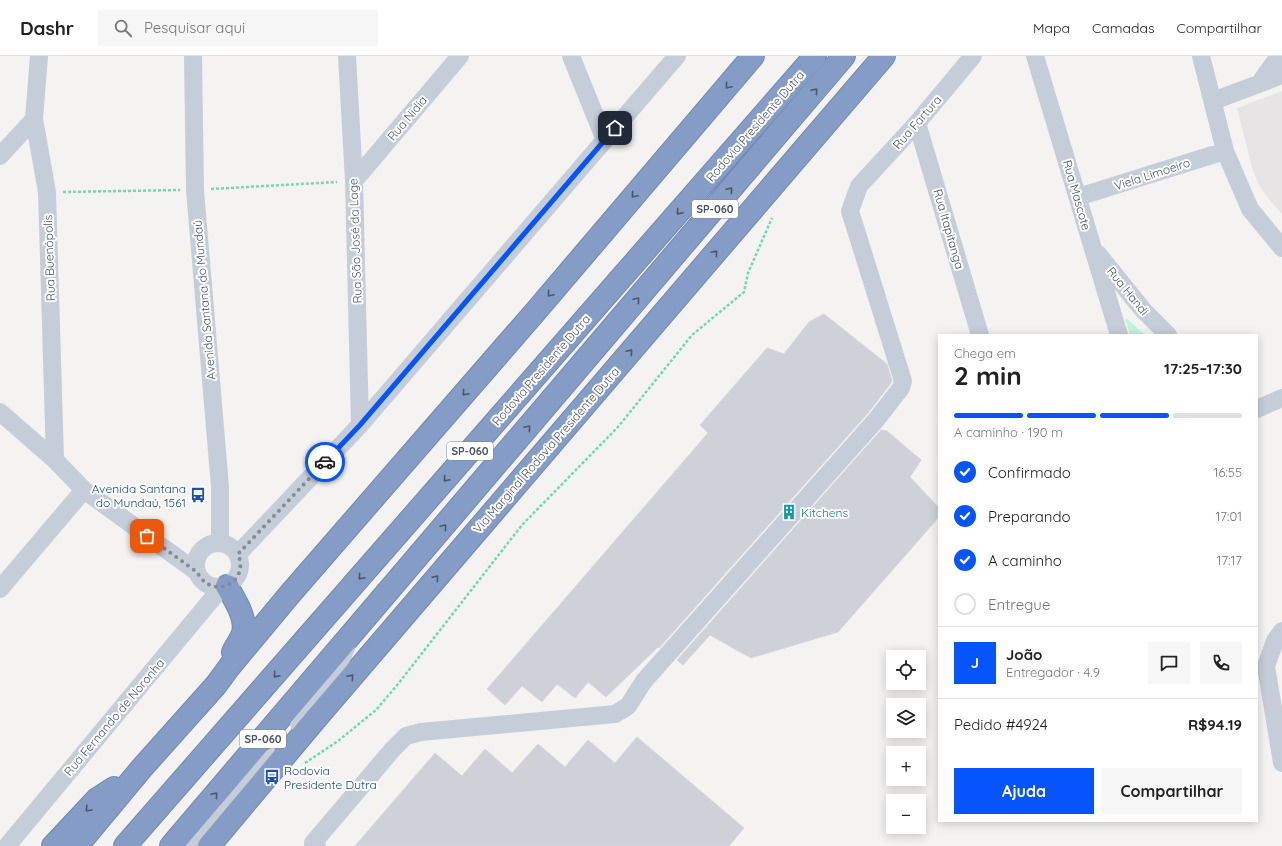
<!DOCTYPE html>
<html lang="pt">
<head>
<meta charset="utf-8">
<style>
  :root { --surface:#fff; --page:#f6f6f6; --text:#222; --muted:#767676; --line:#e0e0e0; --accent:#0654fc }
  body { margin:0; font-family:Quicksand,sans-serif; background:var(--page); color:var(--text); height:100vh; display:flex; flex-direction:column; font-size:15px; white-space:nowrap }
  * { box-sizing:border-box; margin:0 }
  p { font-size:13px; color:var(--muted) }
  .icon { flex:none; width:22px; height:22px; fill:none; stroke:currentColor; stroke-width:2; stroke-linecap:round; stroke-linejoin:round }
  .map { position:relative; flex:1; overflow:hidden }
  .details { position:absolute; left:938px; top:278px; width:320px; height:488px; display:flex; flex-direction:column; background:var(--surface); border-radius:0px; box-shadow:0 2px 10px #0003 }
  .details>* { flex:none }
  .fabs { position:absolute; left:886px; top:594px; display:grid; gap:8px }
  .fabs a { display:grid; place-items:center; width:40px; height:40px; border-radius:0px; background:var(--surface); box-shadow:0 2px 10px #0003; font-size:20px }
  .pin { position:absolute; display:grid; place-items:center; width:34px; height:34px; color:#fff; margin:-17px; border-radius:8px; box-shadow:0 2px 6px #0006 }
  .courier { position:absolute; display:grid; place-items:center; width:40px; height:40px; margin:-20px; border:3px solid #0654fc; border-radius:50%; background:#fff; color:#222; box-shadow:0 1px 5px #0007 }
  .overview em { font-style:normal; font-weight:700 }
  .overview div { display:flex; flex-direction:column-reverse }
  .overview { display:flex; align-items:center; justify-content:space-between; height:68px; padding:0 16px }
  h1 { font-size:26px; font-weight:700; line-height:30px }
  .bar { display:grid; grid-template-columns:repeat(4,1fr); gap:6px 4px; align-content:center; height:48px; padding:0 16px }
  .bar i { height:5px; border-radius:3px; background:var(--line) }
  .bar .active { background:var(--accent) }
  .bar p { grid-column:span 4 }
  .line { display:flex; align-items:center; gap:10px; padding:0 16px; border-top:1px solid var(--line) }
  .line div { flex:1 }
  .round { display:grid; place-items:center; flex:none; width:42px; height:42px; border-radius:0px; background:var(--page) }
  ol { padding:0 16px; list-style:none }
  li { display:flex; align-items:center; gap:12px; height:44px }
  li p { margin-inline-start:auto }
  li .icon { padding:4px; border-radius:50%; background:var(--accent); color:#fff; stroke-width:4 }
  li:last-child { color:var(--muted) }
  li i { width:22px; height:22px; border:2px solid var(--line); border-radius:50% }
  .button { display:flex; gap:8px; margin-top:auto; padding:8px 16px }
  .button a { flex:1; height:46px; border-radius:0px; background:var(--accent); color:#fff; font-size:16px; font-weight:700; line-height:46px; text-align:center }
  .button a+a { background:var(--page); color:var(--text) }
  header { display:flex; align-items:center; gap:24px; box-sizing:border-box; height:56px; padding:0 20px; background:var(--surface); border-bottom:1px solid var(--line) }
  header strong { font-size:19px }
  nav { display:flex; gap:22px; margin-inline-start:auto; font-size:14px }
  .search { width:280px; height:36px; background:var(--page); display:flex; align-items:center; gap:10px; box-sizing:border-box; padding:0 14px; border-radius:0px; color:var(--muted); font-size:15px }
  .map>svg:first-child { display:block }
  .education { fill:#e6e4e4 }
  .green { fill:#bef5da }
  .building { fill:#ced1d8; stroke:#d6d7de }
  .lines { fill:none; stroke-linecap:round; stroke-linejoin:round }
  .highway-casing { stroke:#7088b2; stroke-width:24 }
  .path { stroke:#71d8b1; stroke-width:2.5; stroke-dasharray:3 2; stroke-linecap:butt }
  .minor { stroke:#c5cdd8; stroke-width:18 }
  .highway { stroke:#859dc6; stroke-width:22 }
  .oneway { stroke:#4a5768 }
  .done { stroke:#848b95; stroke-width:4; stroke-dasharray:0 7.2 }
  .route { stroke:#0654fc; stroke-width:5 }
  .labels { text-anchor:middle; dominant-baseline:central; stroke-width:4; stroke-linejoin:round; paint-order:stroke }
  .shield { fill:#fff; stroke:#7e8792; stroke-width:1 }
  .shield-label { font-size:11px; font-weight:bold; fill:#475363 }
  .street-label { font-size:12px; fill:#475363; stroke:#fff }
  .transit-label { font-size:12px; fill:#164399; stroke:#fff; text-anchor:end }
  .culture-label { font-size:12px; fill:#0d838f; stroke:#fff; text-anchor:start }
</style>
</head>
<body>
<header>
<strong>Dashr</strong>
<div class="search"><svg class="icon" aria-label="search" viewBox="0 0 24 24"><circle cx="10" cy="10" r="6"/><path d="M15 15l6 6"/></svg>Pesquisar aqui</div>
<nav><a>Mapa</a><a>Camadas</a><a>Compartilhar</a></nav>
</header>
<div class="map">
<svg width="1282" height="790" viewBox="0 0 1282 790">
  <rect width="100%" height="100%" fill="#f5f3f2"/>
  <path class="education" d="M 1282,35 L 1282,158 L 1268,142 L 1259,129 L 1253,115 L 1237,52 Z"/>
  <path class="green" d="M 1125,261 L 1145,279 L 1130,279 Z"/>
  <path class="building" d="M 824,258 L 887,308 L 892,325 L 891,327 L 868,357 L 659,592 L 658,591 L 606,641 L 588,626 L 575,642 L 557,628 L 542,646 L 522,630 L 505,649 L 487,633 L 708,377 L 700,369 L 767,292 L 784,298 L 809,266 Z
    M 881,374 L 887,375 L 921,404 L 910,421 L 939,452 L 939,461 L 838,576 L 751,602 L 710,579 L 683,609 L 677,604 Z
    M 637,681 L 744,772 L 729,790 L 355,790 L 435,697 L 462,720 L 485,693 L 512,717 L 538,688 L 565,711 L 588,684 L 615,707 Z"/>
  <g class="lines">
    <defs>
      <path id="highway" d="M 227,530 C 234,543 247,561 243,577 C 241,583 236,590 233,596
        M 53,790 L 97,743 L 114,732
        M 77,790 L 141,713 L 216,629 L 230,610 L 290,538 L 536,255 L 753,0
        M 125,790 L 815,0
        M 171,790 L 844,0
        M 209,790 L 319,659 L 884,0"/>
    </defs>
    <use href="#highway" class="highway-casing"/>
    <path class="path" d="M 211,133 L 337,126
      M 63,136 L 180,134
      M 305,707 L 338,685 L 376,654 L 398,628 L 522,469 L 618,371 L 692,279 L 744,236 L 748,217 L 772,162"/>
    <path class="minor" d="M 39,0 L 34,63 L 47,136 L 55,404
      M 193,0 L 195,134 L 220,431 L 220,487
      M 347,0 L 354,125 L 360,369
      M 571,0 L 605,84
      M 1035,0 L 1119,279
      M 1201,0 L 1225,95 L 1250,153 L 1282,192
      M 1259,28 L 1279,0
      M 1213,45 L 1282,19
      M 917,67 L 980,279
      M 0,100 L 34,63
      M 354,125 L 460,0
      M 1078,141 L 1225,95
      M 1098,198 L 1143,254 L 1168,279
      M 1257,353 L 1282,342
      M 0,356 L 55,404 L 84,434 L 197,516
      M196 509a22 22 0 1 1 44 0a22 22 0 1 1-44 0Z
      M 238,498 L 360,369 L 677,0
      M 0,533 L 84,434
      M 1282,575 L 1275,585 L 1266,610 L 1282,707
      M 299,668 L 332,623 L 346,592
      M 7,790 L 222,531
      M 180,790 L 194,782 L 271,702
      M 317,790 L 313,787 L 393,693 L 406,680 L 421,676 L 615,658 L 628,650 L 644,625 L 876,364 L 901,332 L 903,325 L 850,155 L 859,130 L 917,67 L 973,0"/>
    <use href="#highway" class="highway"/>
  </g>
  <defs><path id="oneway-chevron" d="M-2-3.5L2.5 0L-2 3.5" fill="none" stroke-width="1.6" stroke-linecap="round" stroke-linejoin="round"/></defs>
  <g class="oneway">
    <use href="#oneway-chevron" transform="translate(728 30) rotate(130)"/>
    <use href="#oneway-chevron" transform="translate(815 35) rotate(-50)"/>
    <use href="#oneway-chevron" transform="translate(730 134) rotate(-50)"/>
    <use href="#oneway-chevron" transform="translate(634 139) rotate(130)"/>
    <use href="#oneway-chevron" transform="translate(679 156) rotate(131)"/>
    <use href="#oneway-chevron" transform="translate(715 197) rotate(-49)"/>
    <use href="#oneway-chevron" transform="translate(550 238) rotate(130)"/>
    <use href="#oneway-chevron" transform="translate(637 244) rotate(-50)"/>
    <use href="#oneway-chevron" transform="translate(630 296) rotate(-49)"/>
    <use href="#oneway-chevron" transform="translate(465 337) rotate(131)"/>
    <use href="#oneway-chevron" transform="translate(528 372) rotate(-50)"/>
    <use href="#oneway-chevron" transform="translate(446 423) rotate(131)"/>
    <use href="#oneway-chevron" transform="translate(444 471) rotate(-50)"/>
    <use href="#oneway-chevron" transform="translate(361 521) rotate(131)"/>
    <use href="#oneway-chevron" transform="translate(436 522) rotate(-49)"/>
    <use href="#oneway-chevron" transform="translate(276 619) rotate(131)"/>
    <use href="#oneway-chevron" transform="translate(351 621) rotate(-49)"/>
    <use href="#oneway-chevron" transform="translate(215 739) rotate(-50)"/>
    <use href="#oneway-chevron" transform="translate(88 753) rotate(133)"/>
  </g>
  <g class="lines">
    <path class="done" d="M 147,480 L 197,516 C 212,545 250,528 238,498 L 325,406"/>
    <path class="route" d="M 325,406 L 360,369 L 615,72"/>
  </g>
  <defs>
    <symbol id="bus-bare" viewBox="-9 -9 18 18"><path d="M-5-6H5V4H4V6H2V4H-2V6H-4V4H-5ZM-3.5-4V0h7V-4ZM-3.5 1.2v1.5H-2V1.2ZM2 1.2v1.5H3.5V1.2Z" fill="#1a4fb4" stroke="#fff" stroke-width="2.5" paint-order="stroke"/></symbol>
    <symbol id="building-bare" viewBox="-9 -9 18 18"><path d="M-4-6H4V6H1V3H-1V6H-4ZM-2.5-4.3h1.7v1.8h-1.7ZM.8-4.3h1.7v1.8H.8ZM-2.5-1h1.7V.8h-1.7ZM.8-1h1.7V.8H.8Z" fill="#0f9aa8" stroke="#fff" stroke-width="2.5" paint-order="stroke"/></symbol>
  </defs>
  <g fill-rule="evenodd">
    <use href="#bus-bare" x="187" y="428" width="22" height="22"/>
    <use href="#building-bare" x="778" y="445" width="22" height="22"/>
    <use href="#bus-bare" x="261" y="710" width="22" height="22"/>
  </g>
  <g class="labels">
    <g class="shield">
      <rect x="692" y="144" width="46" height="18" rx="3"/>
      <rect x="447" y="386" width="46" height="18" rx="3"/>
      <rect x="240" y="674" width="46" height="18" rx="3"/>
    </g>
    <g class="shield-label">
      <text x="715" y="153">SP-060</text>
      <text x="470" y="395">SP-060</text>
      <text x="263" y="683">SP-060</text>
    </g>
    <g class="street-label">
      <text transform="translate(407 62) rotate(-50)">Rua Nidia</text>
      <text transform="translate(917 66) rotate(-49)">Rua Fartura</text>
      <text transform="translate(755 70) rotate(-49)">Rodovia Presidente Dutra</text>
      <text transform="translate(1152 118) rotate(-18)">Viela Limoeiro</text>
      <text transform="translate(1077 139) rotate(74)">Rua Mascote</text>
      <text transform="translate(949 173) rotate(74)">Rua Itapitanga</text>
      <text transform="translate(355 185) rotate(-92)">Rua São José da Lage</text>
      <text transform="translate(49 202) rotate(-92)">Rua Buenópolis</text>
      <text transform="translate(1128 235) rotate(51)">Rua Handi</text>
      <text transform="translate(204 244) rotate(-95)">Avenida Santana do Mundaú</text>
      <text transform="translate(541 314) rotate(-49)">Rodovia Presidente Dutra</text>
      <text transform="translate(546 394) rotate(-49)">Via Marginal Rodovia Presidente Dutra</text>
      <text transform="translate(114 661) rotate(-50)">Rua Fernando de Noronha</text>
    </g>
    <g class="transit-label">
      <text x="186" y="432">Avenida Santana<tspan x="186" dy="14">do Mundaú, 1561</tspan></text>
      <text x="284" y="714" text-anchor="start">Rodovia<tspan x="284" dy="14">Presidente Dutra</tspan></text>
    </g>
    <g class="culture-label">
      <text x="801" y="456">Kitchens</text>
    </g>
  </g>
</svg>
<div class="fabs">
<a><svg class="icon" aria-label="locate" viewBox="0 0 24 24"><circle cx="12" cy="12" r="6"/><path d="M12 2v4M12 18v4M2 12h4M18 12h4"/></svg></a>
<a><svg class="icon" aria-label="layers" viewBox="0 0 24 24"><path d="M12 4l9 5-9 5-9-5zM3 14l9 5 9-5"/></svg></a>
<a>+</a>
<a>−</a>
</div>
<div class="pin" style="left:147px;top:480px;background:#ea580c"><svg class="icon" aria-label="bag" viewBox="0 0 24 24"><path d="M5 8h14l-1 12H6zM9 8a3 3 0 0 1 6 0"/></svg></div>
<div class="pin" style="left:615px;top:72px;background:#1f2937"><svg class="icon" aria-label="home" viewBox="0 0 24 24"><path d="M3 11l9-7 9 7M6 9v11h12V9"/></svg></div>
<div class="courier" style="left:325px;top:406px"><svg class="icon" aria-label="car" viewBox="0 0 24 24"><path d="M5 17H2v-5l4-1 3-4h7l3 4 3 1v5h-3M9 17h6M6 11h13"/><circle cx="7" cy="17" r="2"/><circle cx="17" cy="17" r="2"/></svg></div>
<section class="details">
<div class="overview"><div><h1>2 min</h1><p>Chega em</p></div><em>17:25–17:30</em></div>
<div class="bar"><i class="active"></i><i class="active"></i><i class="active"></i><i></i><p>A caminho · 190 m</p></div>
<ol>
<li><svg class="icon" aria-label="check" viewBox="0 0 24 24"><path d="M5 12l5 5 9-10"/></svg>Confirmado<p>16:55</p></li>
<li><svg class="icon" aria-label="check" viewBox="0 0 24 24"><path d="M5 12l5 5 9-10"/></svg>Preparando<p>17:01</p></li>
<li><svg class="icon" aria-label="check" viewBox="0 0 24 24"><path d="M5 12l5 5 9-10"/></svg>A caminho<p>17:17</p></li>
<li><i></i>Entregue</li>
</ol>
<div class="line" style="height:72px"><b class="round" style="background:var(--accent);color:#fff">J</b><div><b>João</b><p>Entregador · 4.9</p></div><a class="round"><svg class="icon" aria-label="chat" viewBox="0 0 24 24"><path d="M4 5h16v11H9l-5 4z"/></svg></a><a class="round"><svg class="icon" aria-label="phone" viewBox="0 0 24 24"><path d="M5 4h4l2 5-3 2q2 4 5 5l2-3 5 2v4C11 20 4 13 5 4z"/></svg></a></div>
<div class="line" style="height:52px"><div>Pedido #4924</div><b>R$94.19</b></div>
<div class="button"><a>Ajuda</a><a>Compartilhar</a></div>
</section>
</div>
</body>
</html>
